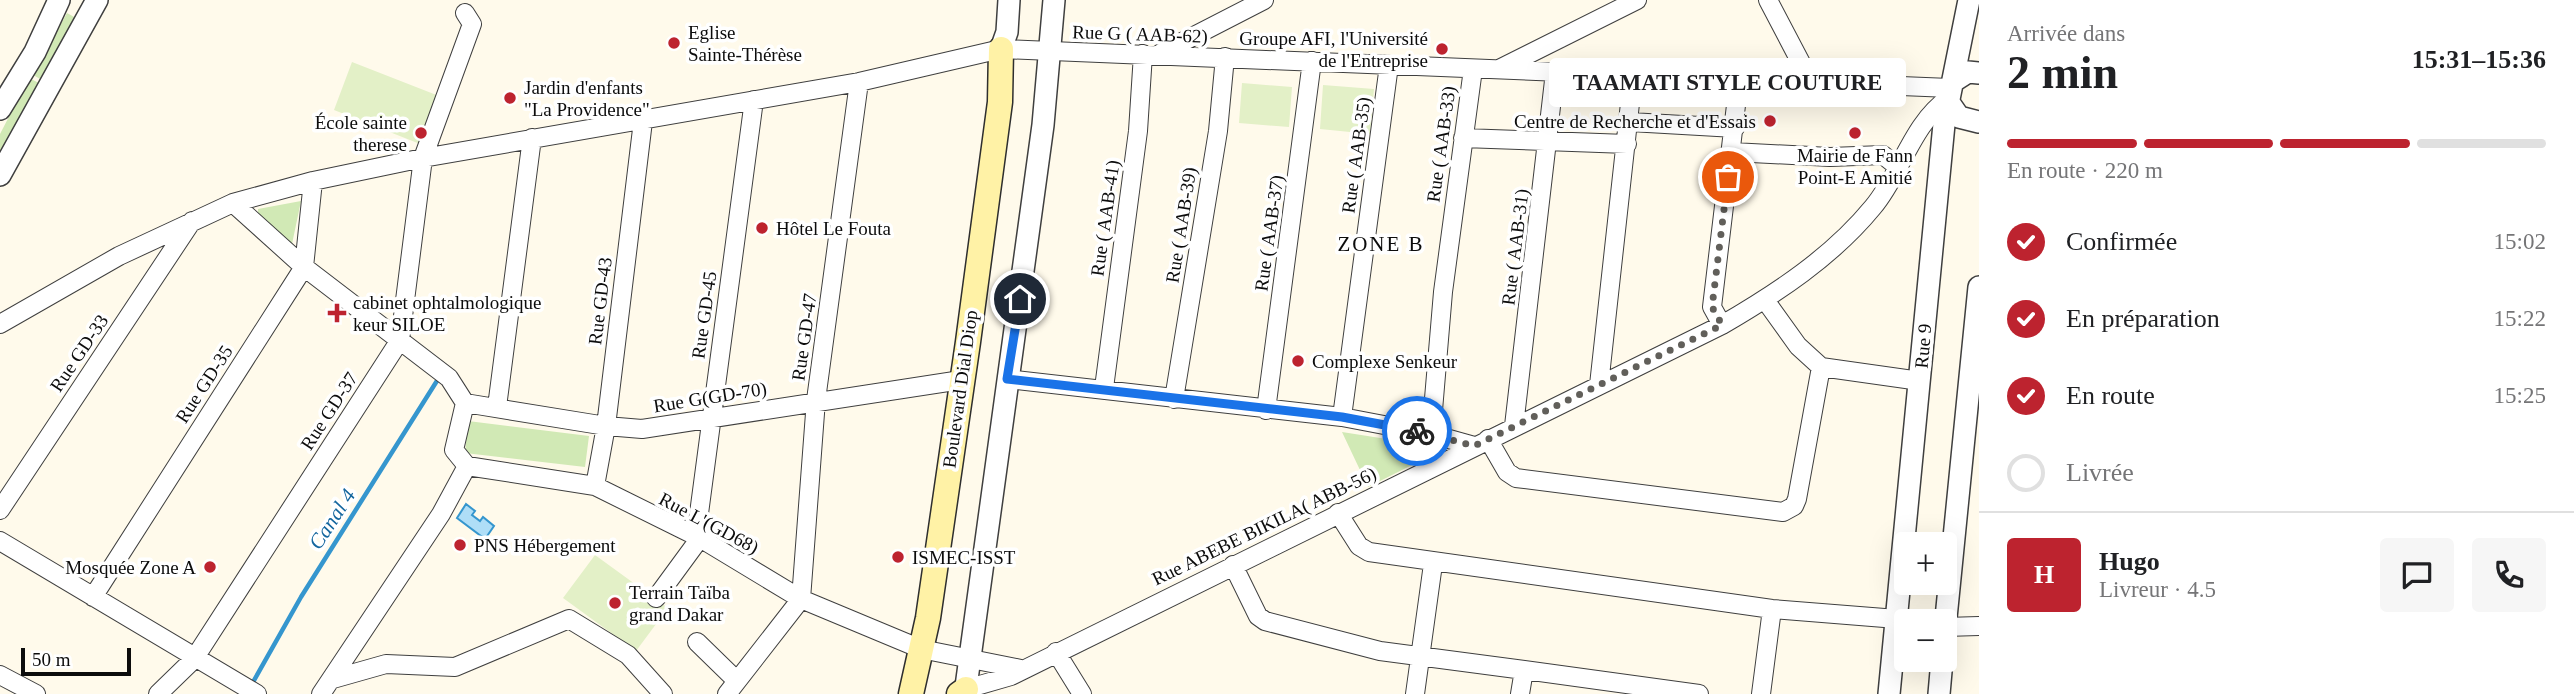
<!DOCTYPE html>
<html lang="fr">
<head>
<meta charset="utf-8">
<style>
  :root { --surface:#fff; --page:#f6f6f6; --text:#202124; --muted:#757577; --line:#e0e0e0; --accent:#bd232f }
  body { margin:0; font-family:Georgia,serif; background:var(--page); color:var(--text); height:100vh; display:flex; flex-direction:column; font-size:26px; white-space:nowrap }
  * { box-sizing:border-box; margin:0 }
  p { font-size:23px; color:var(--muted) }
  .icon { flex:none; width:38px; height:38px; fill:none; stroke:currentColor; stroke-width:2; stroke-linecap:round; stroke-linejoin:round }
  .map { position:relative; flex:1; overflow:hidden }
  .drawer { display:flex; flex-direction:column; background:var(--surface); width:595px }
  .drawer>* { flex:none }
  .tools { position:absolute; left:1894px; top:532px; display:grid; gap:14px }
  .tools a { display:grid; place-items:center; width:63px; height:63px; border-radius:7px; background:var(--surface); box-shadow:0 7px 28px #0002; font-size:35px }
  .scale { position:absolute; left:21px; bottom:18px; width:110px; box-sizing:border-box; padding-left:7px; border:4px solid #0c0c0c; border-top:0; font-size:19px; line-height:24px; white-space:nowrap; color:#0c0c0c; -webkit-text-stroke:5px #fff; paint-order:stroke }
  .pin { position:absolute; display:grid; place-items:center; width:60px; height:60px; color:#fff; margin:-30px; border:4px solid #fff; border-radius:50%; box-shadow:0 2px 7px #0007 }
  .courier { position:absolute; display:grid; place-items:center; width:70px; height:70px; margin:-35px; border:5px solid #1a73e8; border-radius:50%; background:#fff; color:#222; box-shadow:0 2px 9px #0007 }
  .bubble { position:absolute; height:49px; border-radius:7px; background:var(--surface); box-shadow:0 7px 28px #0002; font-size:23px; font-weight:600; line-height:49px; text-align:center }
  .summary em { font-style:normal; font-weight:600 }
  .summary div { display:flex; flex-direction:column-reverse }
  .summary { display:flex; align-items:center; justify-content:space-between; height:119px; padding:0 28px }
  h1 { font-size:46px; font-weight:600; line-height:52px }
  .bar { display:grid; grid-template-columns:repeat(4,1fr); gap:10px 7px; align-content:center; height:84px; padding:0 28px }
  .bar i { height:9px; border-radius:5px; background:var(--line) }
  .bar .active { background:var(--accent) }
  .bar p { grid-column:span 4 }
  .line { display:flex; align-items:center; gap:18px; padding:0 28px; border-top:2px solid var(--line) }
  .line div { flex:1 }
  .round { display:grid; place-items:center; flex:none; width:74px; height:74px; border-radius:7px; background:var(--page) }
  ol { padding:0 28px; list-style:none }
  li { display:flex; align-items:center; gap:21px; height:77px }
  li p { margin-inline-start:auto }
  li .icon { padding:7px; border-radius:50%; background:var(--accent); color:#fff; stroke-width:4 }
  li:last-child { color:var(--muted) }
  li i { width:38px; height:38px; border:4px solid var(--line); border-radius:50% }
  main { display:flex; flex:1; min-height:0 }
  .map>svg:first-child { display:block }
  .green { fill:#d1e9b5 }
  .pitch { fill:#e3f0c7 }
  .water { fill:#afdef7; stroke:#3596ce; stroke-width:2 }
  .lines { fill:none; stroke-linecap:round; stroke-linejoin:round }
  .stream { stroke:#3596ce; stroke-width:4.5 }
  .minor-casing { stroke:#3f3f3f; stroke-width:20 }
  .tertiary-casing { stroke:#3f3f3f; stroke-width:24 }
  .secondary-casing { stroke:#2e2e2e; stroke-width:27 }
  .minor { stroke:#fff; stroke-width:18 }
  .tertiary { stroke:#fff; stroke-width:21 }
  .secondary { stroke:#fff2a6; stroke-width:24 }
  .done { stroke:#615f5a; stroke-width:7; stroke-dasharray:0 12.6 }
  .route { stroke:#1a73e8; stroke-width:9 }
  .poi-dot { fill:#bd232f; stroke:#fff; stroke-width:2.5 }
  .labels { text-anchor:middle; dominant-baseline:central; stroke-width:7; stroke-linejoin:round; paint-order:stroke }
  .poi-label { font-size:19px; fill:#0c0c0c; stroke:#fff; text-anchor:start }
  .street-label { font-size:19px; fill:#0c0c0c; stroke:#fff }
  .neighbourhood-label { font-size:21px; letter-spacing:2px; fill:#0c0c0c; stroke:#fff }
  .water-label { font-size:21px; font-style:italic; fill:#14669e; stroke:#fff }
</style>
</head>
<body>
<main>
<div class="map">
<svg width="1979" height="694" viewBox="0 0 1979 694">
  <rect width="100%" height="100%" fill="#fffaeb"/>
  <path class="green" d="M 67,13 L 76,18 L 42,80 L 33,75 Z
    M 29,78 L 41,84 L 0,162 L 0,134 Z
    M 301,201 L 292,244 L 258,219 L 258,209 Z
    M 468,421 L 589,436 L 585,467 L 465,453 Z
    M 1342,432 L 1412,443 L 1419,452 L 1416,463 L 1368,487 Z"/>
  <path class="pitch" d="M 352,62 L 439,96 L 420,144 L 334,110 Z
    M 1242,83 L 1292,87 L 1289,127 L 1239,123 Z
    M 1323,85 L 1374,89 L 1370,134 L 1320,129 Z
    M 595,555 L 668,608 L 636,651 L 563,598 Z"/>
  <path class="water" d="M 466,504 L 475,511 L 472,515 L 480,521 L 483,517 L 494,526 L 485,539 L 457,518 Z"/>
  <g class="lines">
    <path class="stream" d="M 252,684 L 301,597 L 440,376"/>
    <defs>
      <path id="minor" d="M 1768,0 L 1812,84
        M 1161,53 L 1264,0
        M 1501,68 L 1637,0
        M 1630,122 L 1735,128
        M 1463,138 L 1627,144
        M 1732,152 L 1830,157 L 1883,155 L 1898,167
        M 233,203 L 304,267 L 449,378 L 465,403 L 454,450 L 467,466
        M 1765,300 L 1798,346 L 1821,367 L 1920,381
        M 0,324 L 119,256 L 233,203 L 313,181 L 423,158 L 859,82 L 1001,49 L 1950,88
        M 1722,325 L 1712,307 L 1739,80
        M 1007,379 L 1342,417 L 1431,434 L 1474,446
        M 1599,385 L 1633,76
        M 1104,388 L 1138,131 L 1143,54
        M 1174,399 L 1218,131 L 1225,57
        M 465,403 L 606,426 L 642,429 L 961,380
        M 497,407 L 532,138
        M 1266,410 L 1312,61
        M 1342,417 L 1389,65
        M 1514,426 L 1555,72
        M 1431,434 L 1443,292 L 1473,69
        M 1488,439 L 1507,472 L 1516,478 L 1783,512 L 1794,506 L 1797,499 L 1821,367
        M 467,466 L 595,486 L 700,538 L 801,599 L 921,649 L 1021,669
        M 595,486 L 606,426 L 643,121
        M 0,510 L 192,221
        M 1338,513 L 1359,546 L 1369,552 L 1772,609 L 1897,619
        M 696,536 L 754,100
        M 0,541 L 257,694
        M 1233,565 L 1258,616 L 1265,621 L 1380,651 L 1524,670 L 1520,694
        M 93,597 L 304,267 L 313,181
        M 656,598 L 700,538
        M 1945,627 L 1979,626
        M 697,642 L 737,681
        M 1056,652 L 1082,694
        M 1524,670 L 1699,694
        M 0,675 L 36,694
        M 333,679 L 386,664 L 455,667 L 569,619 L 628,655 L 663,694
        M 966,689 L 1011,676 L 1722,325 C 1777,293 1832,257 1873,207 C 1901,174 1912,123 1949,98
        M 158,694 L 194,659 L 400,340 L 423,158 L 472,24 L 465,13
        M 321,694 L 441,514 L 467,466
        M 727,694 L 801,599 L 816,400 L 859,82
        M 1415,694 L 1433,564
        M 1761,694 L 1772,609"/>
      <path id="tertiary" d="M 1001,49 L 1007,32 L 1009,0
        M 1954,81 L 1968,72 L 1979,73
        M 1950,104 L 1959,117 L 1979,122
        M 0,109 L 35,52 L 59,0
        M 0,175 L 97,0
        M 1944,638 L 1979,287
        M 965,694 L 1043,125 L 1054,0
        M 1889,694 L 1944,124 L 1969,0
        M 1939,694 L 1942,660"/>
      <path id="secondary" d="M 911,694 L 928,618 L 968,342 L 1000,102 L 1001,49
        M 959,694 L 966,689"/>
    </defs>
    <use href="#minor" class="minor-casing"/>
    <use href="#tertiary" class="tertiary-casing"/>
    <use href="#secondary" class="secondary-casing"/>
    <use href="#minor" class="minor"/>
    <use href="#tertiary" class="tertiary"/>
    <use href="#secondary" class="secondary"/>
  </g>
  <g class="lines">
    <path class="done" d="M 1417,431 L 1474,446 L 1722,325 L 1712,307 L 1728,177"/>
    <path class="route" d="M 1020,299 L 1007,379 L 1342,417 L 1417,431"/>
  </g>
  <g class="poi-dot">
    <circle cx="674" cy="43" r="7"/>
    <circle cx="1442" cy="49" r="7"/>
    <circle cx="510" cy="98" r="7"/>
    <circle cx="1770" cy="121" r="7"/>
    <circle cx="421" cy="133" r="7"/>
    <circle cx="1855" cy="133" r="7"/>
    <circle cx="762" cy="228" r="7"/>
    <path d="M333.5 302.5h7v7h7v7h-7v7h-7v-7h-7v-7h7z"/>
    <circle cx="1298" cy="361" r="7"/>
    <circle cx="460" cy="545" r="7"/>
    <circle cx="898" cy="557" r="7"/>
    <circle cx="210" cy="567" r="7"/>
    <circle cx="615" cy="603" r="7"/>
  </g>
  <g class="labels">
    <g class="poi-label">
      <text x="688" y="32">Eglise<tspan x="688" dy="22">Sainte-Thérèse</tspan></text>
      <text x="1428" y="38" text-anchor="end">Groupe AFI, l'Université<tspan x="1428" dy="22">de l'Entreprise</tspan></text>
      <text x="524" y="87">Jardin d'enfants<tspan x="524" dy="22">"La Providence"</tspan></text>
      <text x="1756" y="121" text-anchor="end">Centre de Recherche et d'Essais</text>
      <text x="407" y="122" text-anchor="end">École sainte<tspan x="407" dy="22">therese</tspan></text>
      <text x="1855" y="155" text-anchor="middle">Mairie de Fann<tspan x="1855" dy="22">Point-E Amitié</tspan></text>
      <text x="776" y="228">Hôtel Le Fouta</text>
      <text x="353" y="302">cabinet ophtalmologique<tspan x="353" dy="22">keur SILOE</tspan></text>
      <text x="1312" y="361">Complexe Senkeur</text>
      <text x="474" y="545">PNS Hébergement</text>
      <text x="912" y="557">ISMEC-ISST</text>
      <text x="196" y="567" text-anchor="end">Mosquée Zone A</text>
      <text x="629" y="592">Terrain Taïba<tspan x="629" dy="22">grand Dakar</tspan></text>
    </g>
    <g class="street-label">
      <text transform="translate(1140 34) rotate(2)">Rue G ( AAB-62)</text>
      <text transform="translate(1441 144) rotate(-82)">Rue ( AAB-33)</text>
      <text transform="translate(1356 155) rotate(-82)">Rue ( AAB-35)</text>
      <text transform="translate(1105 218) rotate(-82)">Rue ( AAB-41)</text>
      <text transform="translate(1181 225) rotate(-81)">Rue ( AAB-39)</text>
      <text transform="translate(1269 233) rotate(-82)">Rue ( AAB-37)</text>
      <text transform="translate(1515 247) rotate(-83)">Rue ( AAB-31)</text>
      <text transform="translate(600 301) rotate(-83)">Rue GD-43</text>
      <text transform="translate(704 315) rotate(-82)">Rue GD-45</text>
      <text transform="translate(804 337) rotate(-82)">Rue GD-47</text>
      <text transform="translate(1923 346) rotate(-85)">Rue 9</text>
      <text transform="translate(79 353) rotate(-56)">Rue GD-33</text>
      <text transform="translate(204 384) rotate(-57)">Rue GD-35</text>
      <text transform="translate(960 389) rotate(-82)">Boulevard Dial Diop</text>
      <text transform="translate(710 397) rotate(-9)">Rue G(GD-70)</text>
      <text transform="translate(329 411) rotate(-57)">Rue GD-37</text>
      <text transform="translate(709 523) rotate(28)">Rue L'(GD68)</text>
      <text transform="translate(1264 526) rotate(-26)">Rue ABEBE BIKILA( ABB-56)</text>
    </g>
    <g class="neighbourhood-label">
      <text x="1381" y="244">ZONE B</text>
    </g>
    <g class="water-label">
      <text transform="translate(332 519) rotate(-57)">Canal 4</text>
    </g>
  </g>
</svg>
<div class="tools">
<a>+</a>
<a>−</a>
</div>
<div class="scale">50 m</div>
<div class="pin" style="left:1728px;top:177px;background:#ea580c"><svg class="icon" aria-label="bag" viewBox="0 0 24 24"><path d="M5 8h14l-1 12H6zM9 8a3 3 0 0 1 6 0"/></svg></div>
<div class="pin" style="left:1020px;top:299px;background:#1f2937"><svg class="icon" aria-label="home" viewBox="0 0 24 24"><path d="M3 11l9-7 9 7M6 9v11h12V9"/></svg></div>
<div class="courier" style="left:1417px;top:431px"><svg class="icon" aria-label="bike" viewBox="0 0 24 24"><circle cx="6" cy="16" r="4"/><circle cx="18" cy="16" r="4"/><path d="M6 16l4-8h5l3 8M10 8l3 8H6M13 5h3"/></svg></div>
<div class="bubble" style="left:1549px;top:58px;width:357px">TAAMATI STYLE COUTURE</div>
</div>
<section class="drawer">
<div class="summary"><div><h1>2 min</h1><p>Arrivée dans</p></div><em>15:31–15:36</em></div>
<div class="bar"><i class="active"></i><i class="active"></i><i class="active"></i><i></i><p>En route · 220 m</p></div>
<ol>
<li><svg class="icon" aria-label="check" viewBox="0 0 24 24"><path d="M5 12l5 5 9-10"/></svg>Confirmée<p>15:02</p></li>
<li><svg class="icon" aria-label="check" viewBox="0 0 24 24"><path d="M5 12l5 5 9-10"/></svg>En préparation<p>15:22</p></li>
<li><svg class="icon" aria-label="check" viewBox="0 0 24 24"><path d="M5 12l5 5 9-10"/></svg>En route<p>15:25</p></li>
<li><i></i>Livrée</li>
</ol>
<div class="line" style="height:126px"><b class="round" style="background:var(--accent);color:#fff">H</b><div><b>Hugo</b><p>Livreur · 4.5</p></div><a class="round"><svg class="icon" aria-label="chat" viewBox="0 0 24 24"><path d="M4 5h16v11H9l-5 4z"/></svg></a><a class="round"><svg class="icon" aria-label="phone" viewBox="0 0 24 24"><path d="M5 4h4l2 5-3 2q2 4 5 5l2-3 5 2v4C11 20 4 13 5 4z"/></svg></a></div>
</section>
</main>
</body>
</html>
